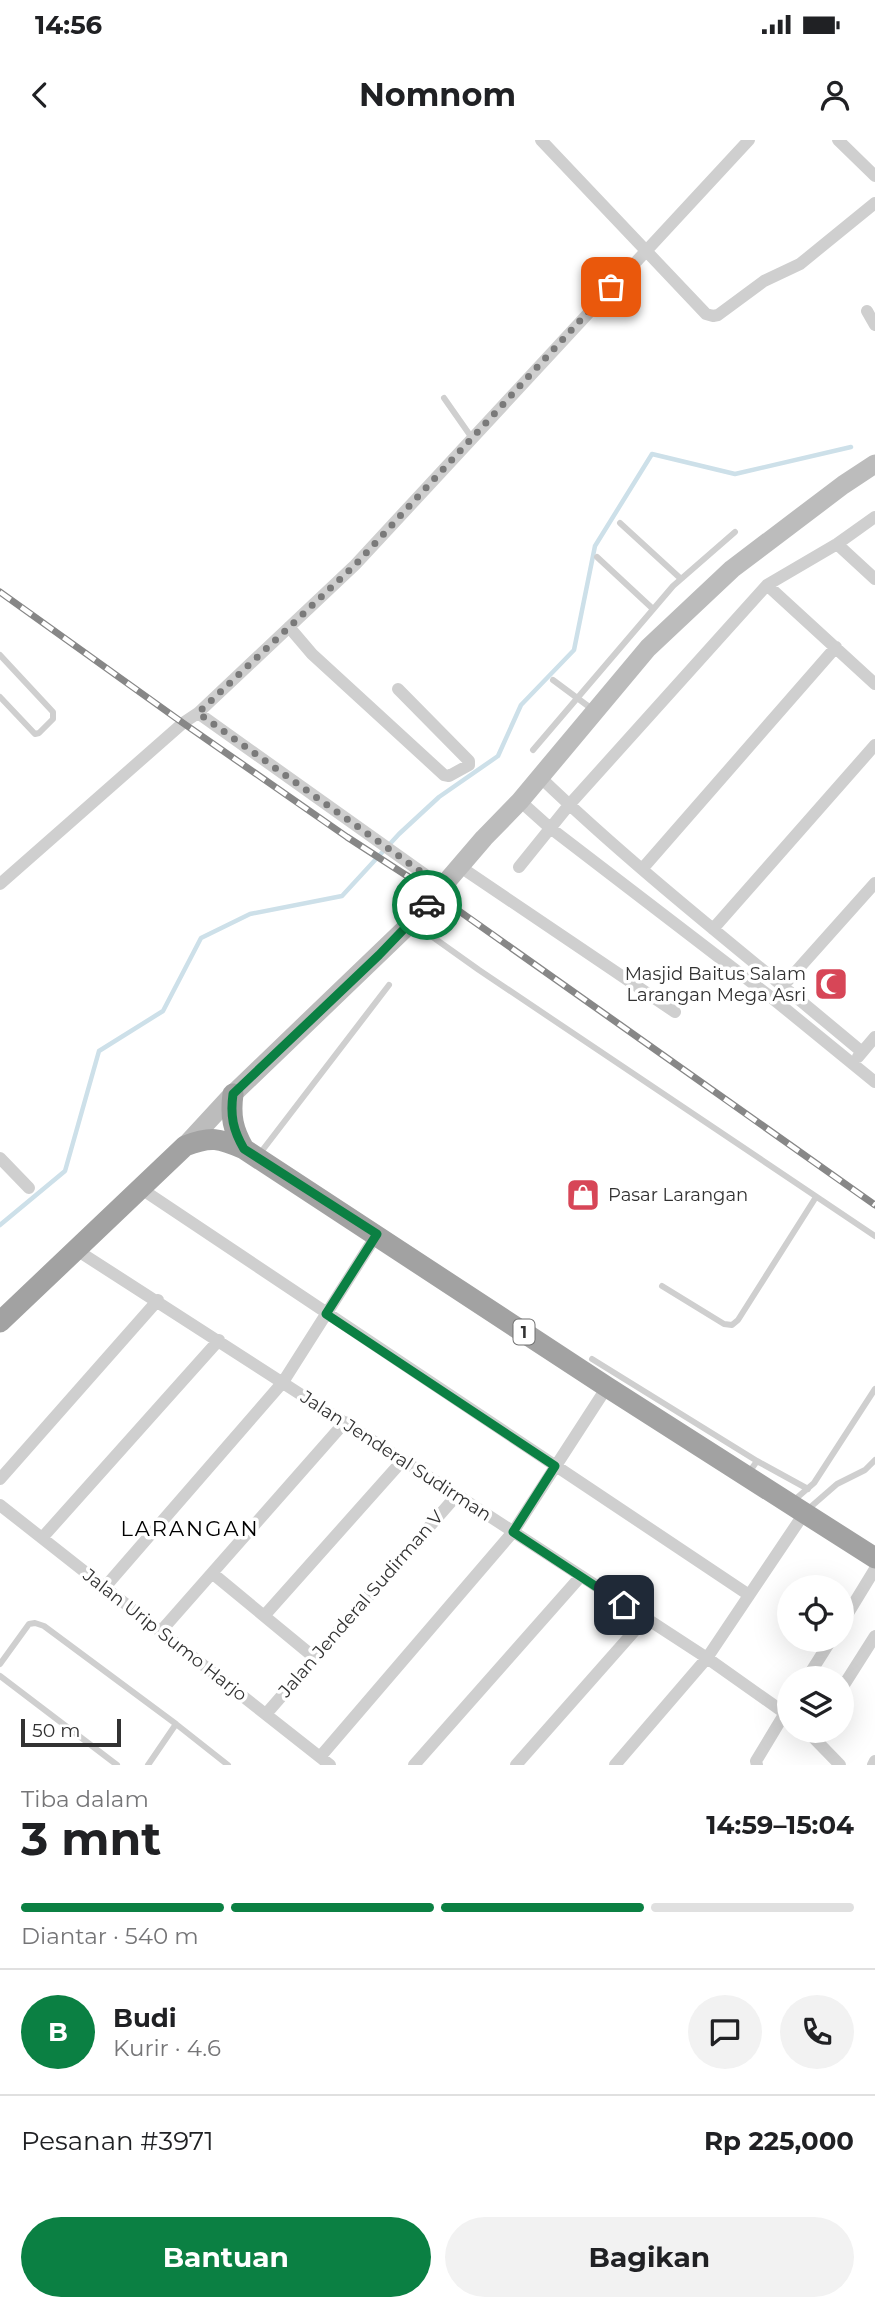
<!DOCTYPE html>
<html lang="id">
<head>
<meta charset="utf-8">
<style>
  :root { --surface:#fff; --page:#f2f2f2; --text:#202124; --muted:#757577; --line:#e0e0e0; --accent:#0b8043 }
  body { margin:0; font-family:Montserrat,sans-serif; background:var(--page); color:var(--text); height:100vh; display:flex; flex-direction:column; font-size:26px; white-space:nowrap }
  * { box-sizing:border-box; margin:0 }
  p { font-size:23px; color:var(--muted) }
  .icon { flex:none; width:38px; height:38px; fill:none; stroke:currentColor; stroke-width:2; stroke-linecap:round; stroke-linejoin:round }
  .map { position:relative; height:1625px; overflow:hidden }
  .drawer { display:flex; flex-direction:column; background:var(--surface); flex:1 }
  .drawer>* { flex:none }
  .buttons { position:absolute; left:777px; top:1435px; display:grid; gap:14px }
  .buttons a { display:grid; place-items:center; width:77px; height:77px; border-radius:50%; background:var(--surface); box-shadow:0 7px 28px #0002; font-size:35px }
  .scale { position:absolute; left:21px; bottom:18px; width:100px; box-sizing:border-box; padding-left:7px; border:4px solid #323232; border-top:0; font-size:19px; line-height:24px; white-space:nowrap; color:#323232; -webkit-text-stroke:5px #fff; paint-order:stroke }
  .pin { position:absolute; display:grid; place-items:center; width:60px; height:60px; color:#fff; margin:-30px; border-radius:14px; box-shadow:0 4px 10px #0006 }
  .courier { position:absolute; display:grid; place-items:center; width:70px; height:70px; margin:-35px; border:5px solid #0b8043; border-radius:50%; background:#fff; color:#222; box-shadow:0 2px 9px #0007 }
  .overview em { font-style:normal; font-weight:700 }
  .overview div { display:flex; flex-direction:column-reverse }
  .overview { display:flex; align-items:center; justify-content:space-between; height:119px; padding:0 21px }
  h1 { font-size:46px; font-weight:700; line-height:52px }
  .bar { display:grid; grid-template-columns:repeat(4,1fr); gap:10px 7px; align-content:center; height:84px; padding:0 21px }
  .bar i { height:9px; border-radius:5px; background:var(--line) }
  .bar .selected { background:var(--accent) }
  .bar p { grid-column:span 4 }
  .line { display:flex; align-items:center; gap:18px; padding:0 21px; border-top:2px solid var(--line) }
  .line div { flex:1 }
  .round { display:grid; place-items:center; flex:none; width:74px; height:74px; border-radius:37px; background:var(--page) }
  .button { display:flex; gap:14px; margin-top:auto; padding:14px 21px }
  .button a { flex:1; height:80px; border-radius:42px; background:var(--accent); color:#fff; font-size:28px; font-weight:700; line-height:80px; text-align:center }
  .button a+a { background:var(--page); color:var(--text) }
  .status { display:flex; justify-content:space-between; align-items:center; height:49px; padding:0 35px; background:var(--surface); direction:ltr }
  .status svg { height:19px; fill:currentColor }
  header { display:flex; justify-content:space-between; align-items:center; height:91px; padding:0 21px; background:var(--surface); font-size:32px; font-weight:700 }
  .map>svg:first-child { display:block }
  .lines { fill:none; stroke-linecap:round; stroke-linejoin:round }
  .stream { stroke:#cde0e9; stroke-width:4.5 }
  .service { stroke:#cfcfcf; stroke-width:6 }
  .minor { stroke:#cfcfcf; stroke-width:12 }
  .secondary { stroke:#bcbcbc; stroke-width:19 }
  .trunk { stroke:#a2a2a2; stroke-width:21 }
  .rail-casing { stroke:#878787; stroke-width:7 }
  .rail { stroke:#fff; stroke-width:4.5; stroke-dasharray:13; stroke-linecap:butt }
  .done { stroke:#7a7a7a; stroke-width:7; stroke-dasharray:0 12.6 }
  .route { stroke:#0b8043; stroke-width:9 }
  .labels { text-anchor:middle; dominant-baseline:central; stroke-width:7; stroke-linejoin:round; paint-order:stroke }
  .shield { fill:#fff; stroke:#707070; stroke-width:2 }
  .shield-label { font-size:16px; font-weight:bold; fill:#323232 }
  .poi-label { font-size:18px; fill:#323232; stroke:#fff; text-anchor:end }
  .street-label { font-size:18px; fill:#323232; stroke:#fff }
  .quarter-label { font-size:21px; letter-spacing:2px; fill:#000; stroke:#fff }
</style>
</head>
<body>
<div class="status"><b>14:56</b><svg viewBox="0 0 49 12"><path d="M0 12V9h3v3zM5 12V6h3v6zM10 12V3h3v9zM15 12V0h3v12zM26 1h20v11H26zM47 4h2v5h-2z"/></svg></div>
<header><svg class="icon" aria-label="back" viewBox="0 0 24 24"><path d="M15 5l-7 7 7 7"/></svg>Nomnom<svg class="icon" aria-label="person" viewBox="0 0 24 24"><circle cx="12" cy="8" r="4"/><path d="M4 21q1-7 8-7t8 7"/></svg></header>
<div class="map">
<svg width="875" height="1625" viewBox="0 0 875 1625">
  <rect width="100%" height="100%" fill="#fff"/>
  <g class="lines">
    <path class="stream" d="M 0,1085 L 65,1031 L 99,911 L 163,871 L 201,798 L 250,774 L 342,756 L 399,694 L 439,657 L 498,616 L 521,565 L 574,510 L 595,406 L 652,314 L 735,334 L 851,307"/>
    <path class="service" d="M 444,258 L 472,298
      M 620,383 L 680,438
      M 597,417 L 653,469
      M 0,515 L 53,572 L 53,579 L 39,593 L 35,594 L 0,557
      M 553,540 L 592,569
      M 533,610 L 673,446 L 735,392
      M 413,783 L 479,830 L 875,1096
      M 258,1016 L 389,845
      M 662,1146 L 724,1184 L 732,1185 L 738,1180 L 816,1057
      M 592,1219 L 757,1321
      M 748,1334 L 757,1321 L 808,1349
      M 792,1362 L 814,1343 L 875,1249
      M 806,1371 L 837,1344 L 865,1330 L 875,1320
      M 0,1524 L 29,1484 L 35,1483 L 44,1486 L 176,1584
      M 0,1536 L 117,1625
      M 148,1625 L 176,1584 L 228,1625"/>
    <path class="minor" d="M 541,0 L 706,174 L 713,176 L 718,175 L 764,141 L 800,124 L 875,63
      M 838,0 L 875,36
      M 867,171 L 875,185
      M 837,404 L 875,439
      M 767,445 L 875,544
      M 289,487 L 312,514 L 444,635 L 449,636 L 469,625 L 469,621 L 398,549
      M 198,573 L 441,746
      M 540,637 C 642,735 754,821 862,912
      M 520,661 L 549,687 L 772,858 L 875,942
      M 459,726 L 675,872
      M 519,727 L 569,665 L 767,445 L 837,404 L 875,377
      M 643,728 L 836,507
      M 0,744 L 183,583 L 198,573 L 355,425 L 749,0
      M 713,789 L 875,605
      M 783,846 L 875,743
      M 858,917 L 875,897
      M 0,1018 L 29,1048
      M 140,1048 L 749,1455
      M 75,1109 L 457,1355 L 707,1518 L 789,1576
      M 0,1339 L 158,1160
      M 0,1365 L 330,1625
      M 42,1398 L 219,1200
      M 212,1433 L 315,1518
      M 105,1447 L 283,1242 L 377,1094
      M 264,1476 L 403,1320
      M 842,1483 L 875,1429
      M 161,1491 L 345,1282
      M 807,1538 L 831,1500
      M 842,1548 L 875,1496
      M 266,1574 L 457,1355
      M 807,1591 L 840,1625
      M 320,1617 L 513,1392 L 607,1247
      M 414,1625 L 581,1436
      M 516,1625 L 645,1479
      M 615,1625 L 707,1518 L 805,1372
      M 757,1625 L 756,1621 L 788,1568
      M 873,1625 L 875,1621"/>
    <path class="secondary" d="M 185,1006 L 233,954 L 412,782 L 484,698 L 520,661 L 648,508 L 732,429 L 843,345 L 875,324"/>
    <path class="trunk" d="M 233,954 C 230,976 233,990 244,1009 L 607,1247 L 875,1418
      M 0,1182 L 185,1006 C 211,996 219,998 244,1009"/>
    <defs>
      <path id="rail" d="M 0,452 L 183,583 L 347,697 L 435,754 L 875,1065"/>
    </defs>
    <use href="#rail" class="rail-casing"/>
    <use href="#rail" class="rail"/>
  </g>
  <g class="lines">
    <path class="done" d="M 427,765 L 441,746 L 198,573 L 355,425 L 611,147"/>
    <path class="route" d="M 427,765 L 379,815 L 233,954 C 230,976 233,990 244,1009 L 377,1094 L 326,1174 L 555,1326 L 513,1392 L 624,1465"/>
  </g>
  <defs>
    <symbol id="mosque-square" viewBox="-11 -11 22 22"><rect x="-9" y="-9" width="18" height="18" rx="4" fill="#d74657" stroke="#fff"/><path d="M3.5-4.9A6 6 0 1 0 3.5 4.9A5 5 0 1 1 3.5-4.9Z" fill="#fff"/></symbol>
    <symbol id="shop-square" viewBox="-11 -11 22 22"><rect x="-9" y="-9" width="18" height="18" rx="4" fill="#d74657" stroke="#fff"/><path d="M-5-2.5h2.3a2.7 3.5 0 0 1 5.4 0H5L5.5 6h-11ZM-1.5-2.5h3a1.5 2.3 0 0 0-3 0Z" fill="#fff"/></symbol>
  </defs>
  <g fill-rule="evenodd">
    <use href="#mosque-square" x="812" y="825" width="38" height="38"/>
    <use href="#shop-square" x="564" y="1036" width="38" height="38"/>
  </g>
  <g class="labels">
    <rect class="shield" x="513.5" y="1179.5" width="21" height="25" rx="5"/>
    <g class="shield-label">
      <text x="524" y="1192">1</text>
    </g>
    <g class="poi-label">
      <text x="806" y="834">Masjid Baitus Salam<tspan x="806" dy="21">Larangan Mega Asri</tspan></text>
      <text x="608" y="1055" text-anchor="start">Pasar Larangan</text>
    </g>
    <g class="street-label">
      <text transform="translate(396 1316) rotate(33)">Jalan Jenderal Sudirman</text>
      <text transform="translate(361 1464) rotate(-49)">Jalan Jenderal Sudirman V</text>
      <text transform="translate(165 1495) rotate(38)">Jalan Urip Sumo Harjo</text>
    </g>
    <g class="quarter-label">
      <text x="190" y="1388">LARANGAN</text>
    </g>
  </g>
</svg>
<div class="buttons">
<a><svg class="icon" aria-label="locate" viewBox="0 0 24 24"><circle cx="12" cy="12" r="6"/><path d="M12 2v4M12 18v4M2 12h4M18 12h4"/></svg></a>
<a><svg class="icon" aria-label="layers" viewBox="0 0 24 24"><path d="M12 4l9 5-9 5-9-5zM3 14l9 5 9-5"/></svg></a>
</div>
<div class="scale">50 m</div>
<div class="pin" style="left:611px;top:147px;background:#ea580c"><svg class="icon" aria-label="bag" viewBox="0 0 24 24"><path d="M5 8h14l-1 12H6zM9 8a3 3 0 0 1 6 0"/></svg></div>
<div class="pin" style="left:624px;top:1465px;background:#1f2937"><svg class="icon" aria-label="home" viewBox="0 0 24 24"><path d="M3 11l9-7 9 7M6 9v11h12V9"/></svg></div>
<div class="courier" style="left:427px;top:765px"><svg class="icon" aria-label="car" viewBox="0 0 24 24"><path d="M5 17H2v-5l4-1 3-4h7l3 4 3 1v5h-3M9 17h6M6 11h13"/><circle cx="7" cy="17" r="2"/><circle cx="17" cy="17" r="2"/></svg></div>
</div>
<section class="drawer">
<div class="overview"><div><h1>3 mnt</h1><p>Tiba dalam</p></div><em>14:59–15:04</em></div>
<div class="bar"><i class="selected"></i><i class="selected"></i><i class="selected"></i><i></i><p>Diantar · 540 m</p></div>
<div class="line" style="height:126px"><b class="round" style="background:var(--accent);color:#fff">B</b><div><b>Budi</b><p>Kurir · 4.6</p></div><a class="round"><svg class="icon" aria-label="chat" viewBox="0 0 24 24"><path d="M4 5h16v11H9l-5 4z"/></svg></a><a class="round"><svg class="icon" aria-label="phone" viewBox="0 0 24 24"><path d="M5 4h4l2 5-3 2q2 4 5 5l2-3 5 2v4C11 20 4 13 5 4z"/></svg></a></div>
<div class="line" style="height:91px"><div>Pesanan #3971</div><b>Rp 225,000</b></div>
<div class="button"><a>Bantuan</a><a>Bagikan</a></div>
</section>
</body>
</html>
